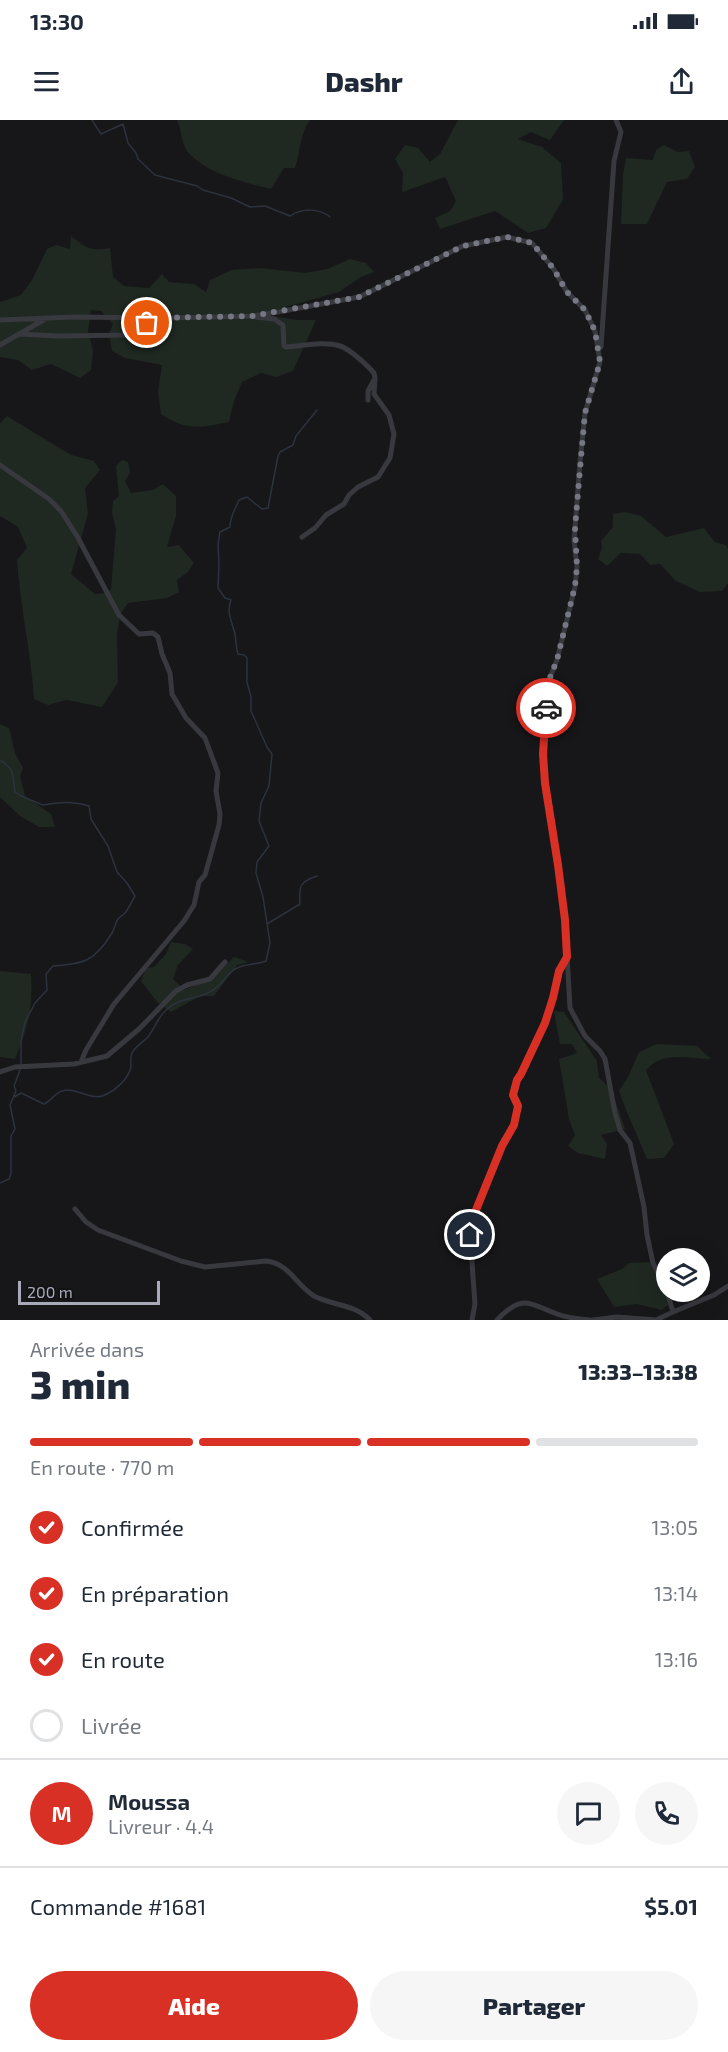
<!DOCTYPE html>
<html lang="fr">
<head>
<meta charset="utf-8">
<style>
  :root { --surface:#fff; --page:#f6f6f7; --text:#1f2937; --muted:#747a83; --line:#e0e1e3; --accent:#d93025 }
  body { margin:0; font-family:"Exo 2",sans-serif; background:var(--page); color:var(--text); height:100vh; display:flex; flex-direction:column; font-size:22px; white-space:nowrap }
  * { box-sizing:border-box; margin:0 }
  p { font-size:20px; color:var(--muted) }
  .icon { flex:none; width:33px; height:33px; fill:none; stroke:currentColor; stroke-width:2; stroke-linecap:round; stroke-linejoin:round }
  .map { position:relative; height:1200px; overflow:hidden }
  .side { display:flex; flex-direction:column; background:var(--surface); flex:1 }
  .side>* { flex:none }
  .tools { position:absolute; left:656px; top:1128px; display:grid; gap:12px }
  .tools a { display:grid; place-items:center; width:54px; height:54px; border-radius:50%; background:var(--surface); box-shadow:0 6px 24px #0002; font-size:30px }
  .scale { position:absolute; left:18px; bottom:15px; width:142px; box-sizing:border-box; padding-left:6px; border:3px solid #a8aaba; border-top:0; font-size:16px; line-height:21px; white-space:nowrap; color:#a8aaba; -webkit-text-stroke:4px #121214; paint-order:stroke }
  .pin { position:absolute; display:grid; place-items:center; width:51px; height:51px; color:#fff; margin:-26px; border:3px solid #fff; border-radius:50%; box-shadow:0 2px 6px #0007 }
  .courier { position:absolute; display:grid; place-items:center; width:60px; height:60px; margin:-30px; border:4px solid #d93025; border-radius:50%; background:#fff; color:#222; box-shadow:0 2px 8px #0007 }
  .headline em { font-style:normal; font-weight:800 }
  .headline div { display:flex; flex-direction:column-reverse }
  .headline { display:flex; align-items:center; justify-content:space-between; height:102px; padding:0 30px }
  h1 { font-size:39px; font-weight:800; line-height:45px }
  .bar { display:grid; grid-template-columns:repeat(4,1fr); gap:9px 6px; align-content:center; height:72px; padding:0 30px }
  .bar i { height:8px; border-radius:4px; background:var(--line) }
  .bar .active { background:var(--accent) }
  .bar p { grid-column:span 4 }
  .line { display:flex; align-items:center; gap:15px; padding:0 30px; border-top:2px solid var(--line) }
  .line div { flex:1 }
  .round { display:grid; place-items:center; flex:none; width:63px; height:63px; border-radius:32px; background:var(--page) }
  ol { padding:0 30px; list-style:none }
  li { display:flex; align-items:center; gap:18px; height:66px }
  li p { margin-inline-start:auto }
  li .icon { padding:6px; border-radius:50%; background:var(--accent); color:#fff; stroke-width:4 }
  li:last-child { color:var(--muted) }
  li i { width:33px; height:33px; border:3px solid var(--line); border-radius:50% }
  .primary-button { display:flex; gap:12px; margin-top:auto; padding:12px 30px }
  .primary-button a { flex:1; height:69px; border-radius:36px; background:var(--accent); color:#fff; font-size:24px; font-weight:800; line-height:69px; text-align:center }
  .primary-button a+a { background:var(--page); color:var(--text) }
  .status { display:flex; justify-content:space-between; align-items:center; height:42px; padding:0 30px; background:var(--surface); direction:ltr }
  .status svg { height:16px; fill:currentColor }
  header { display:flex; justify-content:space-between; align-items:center; height:78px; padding:0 30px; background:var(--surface); font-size:27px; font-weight:800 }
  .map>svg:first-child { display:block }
  .green { fill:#1f2821 }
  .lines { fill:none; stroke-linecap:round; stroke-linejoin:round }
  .stream { stroke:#2c323e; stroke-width:1.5 }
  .minor { stroke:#38383f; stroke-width:5 }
  .done { stroke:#757782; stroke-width:6; stroke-dasharray:0 10.8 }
  .route { stroke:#d93025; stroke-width:8 }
</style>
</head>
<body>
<div class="status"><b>13:30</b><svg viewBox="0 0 49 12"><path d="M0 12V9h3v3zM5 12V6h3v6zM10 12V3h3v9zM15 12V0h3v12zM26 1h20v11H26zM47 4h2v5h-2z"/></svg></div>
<header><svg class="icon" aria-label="menu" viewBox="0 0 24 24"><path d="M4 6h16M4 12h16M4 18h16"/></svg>Dashr<svg class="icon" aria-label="share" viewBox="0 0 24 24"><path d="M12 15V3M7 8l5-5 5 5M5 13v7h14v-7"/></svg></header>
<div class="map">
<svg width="728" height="1200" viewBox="0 0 728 1200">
  <rect width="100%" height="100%" fill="#171719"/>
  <path class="green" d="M 177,0 L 310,0 C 300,14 300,32 295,48 L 284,48 L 271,69 C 243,62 206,54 187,31 C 182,24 181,9 177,0 Z
    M 458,0 L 564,0 L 550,20 L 531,12 L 518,19 L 542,27 L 561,43 L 563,80 L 546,108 L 528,113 L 495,91 L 440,109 L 435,98 L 450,91 L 456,81 L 445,57 L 402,72 L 403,53 L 395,39 L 405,25 L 418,28 L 430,42 L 440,34 Z
    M 664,25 L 678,32 L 689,31 L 695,47 L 687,59 L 667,62 L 647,104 L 621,104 L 623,55 L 626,38 L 653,40 L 656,30 Z
    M 71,116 C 88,129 89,131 110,128 L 113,157 L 124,166 L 149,168 L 162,154 L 169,162 L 194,164 L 206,172 L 210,160 L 231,150 L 260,148 L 305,153 L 327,149 L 350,139 L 366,143 L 374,152 L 361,157 L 339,172 L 261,194 L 297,200 L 316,200 L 293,251 L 276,257 L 261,253 L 242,262 L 234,281 L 229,302 C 200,308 187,311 161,294 L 158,271 L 162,245 L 125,238 L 112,231 L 109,214 L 113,204 L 101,191 L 91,190 L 88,211 L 93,231 L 91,250 L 80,258 L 51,244 L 32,250 L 18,240 L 0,237 L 0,182 L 21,175 L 32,160 L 47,129 L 56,125 L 70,129 Z
    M 7,296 L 71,335 L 94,341 L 100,350 L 85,368 L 88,394 L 71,454 L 95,474 L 105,473 L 111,469 L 116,409 L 112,393 L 113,381 L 119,376 L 116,346 L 122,340 L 128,342 L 130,353 L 125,361 L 131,373 L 153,370 L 163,364 L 176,376 L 176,396 L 167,427 L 179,425 L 194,443 L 188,452 L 177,460 L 179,472 L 167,478 L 128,483 L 120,495 L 117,515 L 118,562 L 102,587 L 67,580 L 48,585 L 34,579 C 31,532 20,487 17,440 L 27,428 L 18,407 L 0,396 L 0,303 Z
    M 625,392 L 641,396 L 666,417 L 704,408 L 715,422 L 726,425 L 728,429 L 728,463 L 722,471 L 700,472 L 676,461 L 660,444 L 650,445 L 640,434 L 621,433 L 607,446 L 598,439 L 602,428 L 601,421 L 613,407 L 613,394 Z
    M 0,604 L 9,608 L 15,633 L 23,648 L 20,656 L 25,676 L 51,694 L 55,707 L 39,707 L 20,696 L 0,677 Z
    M 171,822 L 185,824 L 193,829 L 178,845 L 173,859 L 184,870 C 204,862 218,852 234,837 L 249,842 L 237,845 L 214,876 L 200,876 L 171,892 L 157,882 L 141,861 L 146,848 L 154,847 L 166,834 Z
    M 0,851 L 31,854 C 33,888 28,908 15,939 L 0,937 Z
    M 554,891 L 564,892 L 597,941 L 599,958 L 611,968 L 625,1009 L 601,1015 L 607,1024 L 605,1039 L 578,1033 L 568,1026 L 575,1015 L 569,999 L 559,939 L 577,933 L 572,924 L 560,924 Z
    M 657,924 L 697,926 L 711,939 C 688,939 664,930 646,950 L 674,1024 L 664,1038 L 647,1039 L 626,990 L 619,971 L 629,955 L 639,932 Z
    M 651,1142 L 670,1183 L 662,1190 L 636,1184 L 614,1187 L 597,1159 L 622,1149 L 629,1143 Z"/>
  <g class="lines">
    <path class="stream" d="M 92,0 L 101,14 L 123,4 L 128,23 L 136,33 L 138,39 L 155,55 L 197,66 L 203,70 L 231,78 L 250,87 L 265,86 L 290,96 C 302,88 319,88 330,97
      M 0,640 C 16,650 12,655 15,672 L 21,676 L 43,685 C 57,682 74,681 89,686 L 91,699 L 108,726 L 117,752 L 127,763 L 135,776 C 132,781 129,788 125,793 C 124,794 119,798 118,799 C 115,803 115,808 112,813 C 95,841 84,844 53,846 L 46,854 L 47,870 L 35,883 L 25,902 L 21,921 L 21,945
      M 267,804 L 300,784 C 299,766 299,762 317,756
      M 14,977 L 21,973 L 44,984 C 51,981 55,973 62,971 C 76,966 92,983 107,974 C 117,969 128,959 131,947 C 131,943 130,938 132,933 C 135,927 143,922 148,917 C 155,908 158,897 166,890 C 178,878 193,880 208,873 C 223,866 224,856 235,849 C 245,843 257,845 266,841 L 270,823 L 263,777 L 256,753 L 257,742 L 269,726 L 259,701 L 261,683 L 269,666 L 272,634 L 267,627 L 251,591 L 251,577 L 247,562 L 247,538 L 244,535 L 238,534 C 236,527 236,521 235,514 C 232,501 226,493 231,480 L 225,478 L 218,468 L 219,444 L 218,424 L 220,412 L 230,407 C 230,396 235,390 239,380 L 247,377 L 262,389 L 268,388 L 278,336 L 280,332 L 293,325 L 296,316 L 317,290
      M 0,1063 L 9,1059 L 11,1054 L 11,1016 L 15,1009 L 10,985 L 16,971 L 14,966 L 20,950"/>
    <path class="minor" d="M 256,197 L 274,199 L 283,205 L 284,226 L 286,227 C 303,226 324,221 340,226 C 350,229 368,246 374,253 L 375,258 L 368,271 L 368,280
      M 0,200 L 74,197 L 168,198 L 252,196 L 278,192 L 359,177 L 463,126 L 507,117 L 532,123 L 553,148 L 567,172 L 585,190 L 595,211 L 600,242 L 585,293 L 580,342 L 574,421 L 577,447 L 575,467 L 557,540 L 549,560 L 546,583 L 543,634 L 545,663 L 565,800 L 570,888 L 585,916 L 600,931 L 605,939 L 615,993 L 620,1010 L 630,1023 L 634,1041 L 644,1087 L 647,1115 L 653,1143 L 666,1169
      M 20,214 L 57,216 L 131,215 L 137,213 L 151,198
      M 0,225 L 47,198
      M 601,227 L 614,41 L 621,12 L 616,0
      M 0,345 L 49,379 L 61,391 L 77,416 L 119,495 L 139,514 L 153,513 L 158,517 L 162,534 L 170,553 L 172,574 L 186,598 L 205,618 L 218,653 L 216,671 L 220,694 L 219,705 L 205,755 L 199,762 L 194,785 L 184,801 L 114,884 L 86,930 L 81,942
      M 302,417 L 315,408 L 326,395 L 344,384 L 349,375 L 358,367 L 378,357 L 390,338 L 394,314 L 389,295 L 374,274 L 375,258
      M 0,952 L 15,947 L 74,944 L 107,936 L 139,909 L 176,871 L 187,865 L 210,859 L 225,842
      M 75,1089 L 86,1102 L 98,1110 L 181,1141 L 205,1147 L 266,1141 C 289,1143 296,1165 314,1176 C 333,1186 355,1184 370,1200
      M 673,1192 L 714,1175 L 728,1166
      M 472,1200 L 475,1184 L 470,1115 L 475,1090 L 502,1026 L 514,1005 L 518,985 L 513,975 L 517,960 L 521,954 C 529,937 539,919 546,901 C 554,880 555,857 567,838
      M 497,1200 C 522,1174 528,1183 557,1194 C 568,1198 578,1199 590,1200
      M 593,1200 L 617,1197 L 656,1200 L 673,1192 L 667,1172"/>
  </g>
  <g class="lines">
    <path class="done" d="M 147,203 L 151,198 L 252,196 L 359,177 L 463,126 L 507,117 L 532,123 L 553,148 L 567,172 L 585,190 L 595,211 L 600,242 L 585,293 L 582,326 L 575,408 L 577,447 L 575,466 L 557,540 L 549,560 L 546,588"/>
    <path class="route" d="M 470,1115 L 476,1090 L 502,1026 L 514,1005 L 518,986 L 513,975 L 517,960 L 521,954 L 545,903 L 553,878 L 559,851 L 567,837 L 565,800 L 558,745 L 545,663 L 543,634 L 546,588"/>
  </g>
</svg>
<div class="tools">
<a><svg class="icon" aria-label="layers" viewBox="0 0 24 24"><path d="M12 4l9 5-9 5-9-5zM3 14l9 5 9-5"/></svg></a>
</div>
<div class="scale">200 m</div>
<div class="pin" style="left:147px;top:203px;background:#ea580c"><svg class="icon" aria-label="bag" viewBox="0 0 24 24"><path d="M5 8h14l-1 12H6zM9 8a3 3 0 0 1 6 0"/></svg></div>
<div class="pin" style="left:470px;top:1115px;background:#1f2937"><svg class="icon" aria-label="home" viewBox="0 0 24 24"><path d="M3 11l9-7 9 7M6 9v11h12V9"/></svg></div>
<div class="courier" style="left:546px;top:588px"><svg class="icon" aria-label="car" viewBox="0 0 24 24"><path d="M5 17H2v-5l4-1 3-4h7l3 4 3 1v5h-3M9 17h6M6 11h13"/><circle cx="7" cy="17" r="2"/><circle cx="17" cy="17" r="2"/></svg></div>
</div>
<section class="side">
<div class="headline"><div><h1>3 min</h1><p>Arrivée dans</p></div><em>13:33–13:38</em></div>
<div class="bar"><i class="active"></i><i class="active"></i><i class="active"></i><i></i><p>En route · 770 m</p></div>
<ol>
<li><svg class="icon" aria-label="check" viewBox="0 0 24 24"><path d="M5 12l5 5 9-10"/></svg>Confirmée<p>13:05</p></li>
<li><svg class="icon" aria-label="check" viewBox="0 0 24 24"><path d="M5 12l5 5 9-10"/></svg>En préparation<p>13:14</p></li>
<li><svg class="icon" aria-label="check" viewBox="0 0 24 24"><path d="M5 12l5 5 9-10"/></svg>En route<p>13:16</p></li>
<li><i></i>Livrée</li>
</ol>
<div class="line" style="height:108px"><b class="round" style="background:var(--accent);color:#fff">M</b><div><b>Moussa</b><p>Livreur · 4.4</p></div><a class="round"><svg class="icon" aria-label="chat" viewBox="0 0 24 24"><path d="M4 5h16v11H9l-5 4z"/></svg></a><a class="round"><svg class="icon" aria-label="phone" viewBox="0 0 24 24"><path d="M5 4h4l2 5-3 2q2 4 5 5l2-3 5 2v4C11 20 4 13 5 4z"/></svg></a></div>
<div class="line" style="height:78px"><div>Commande #1681</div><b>$5.01</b></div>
<div class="primary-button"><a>Aide</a><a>Partager</a></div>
</section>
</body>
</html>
